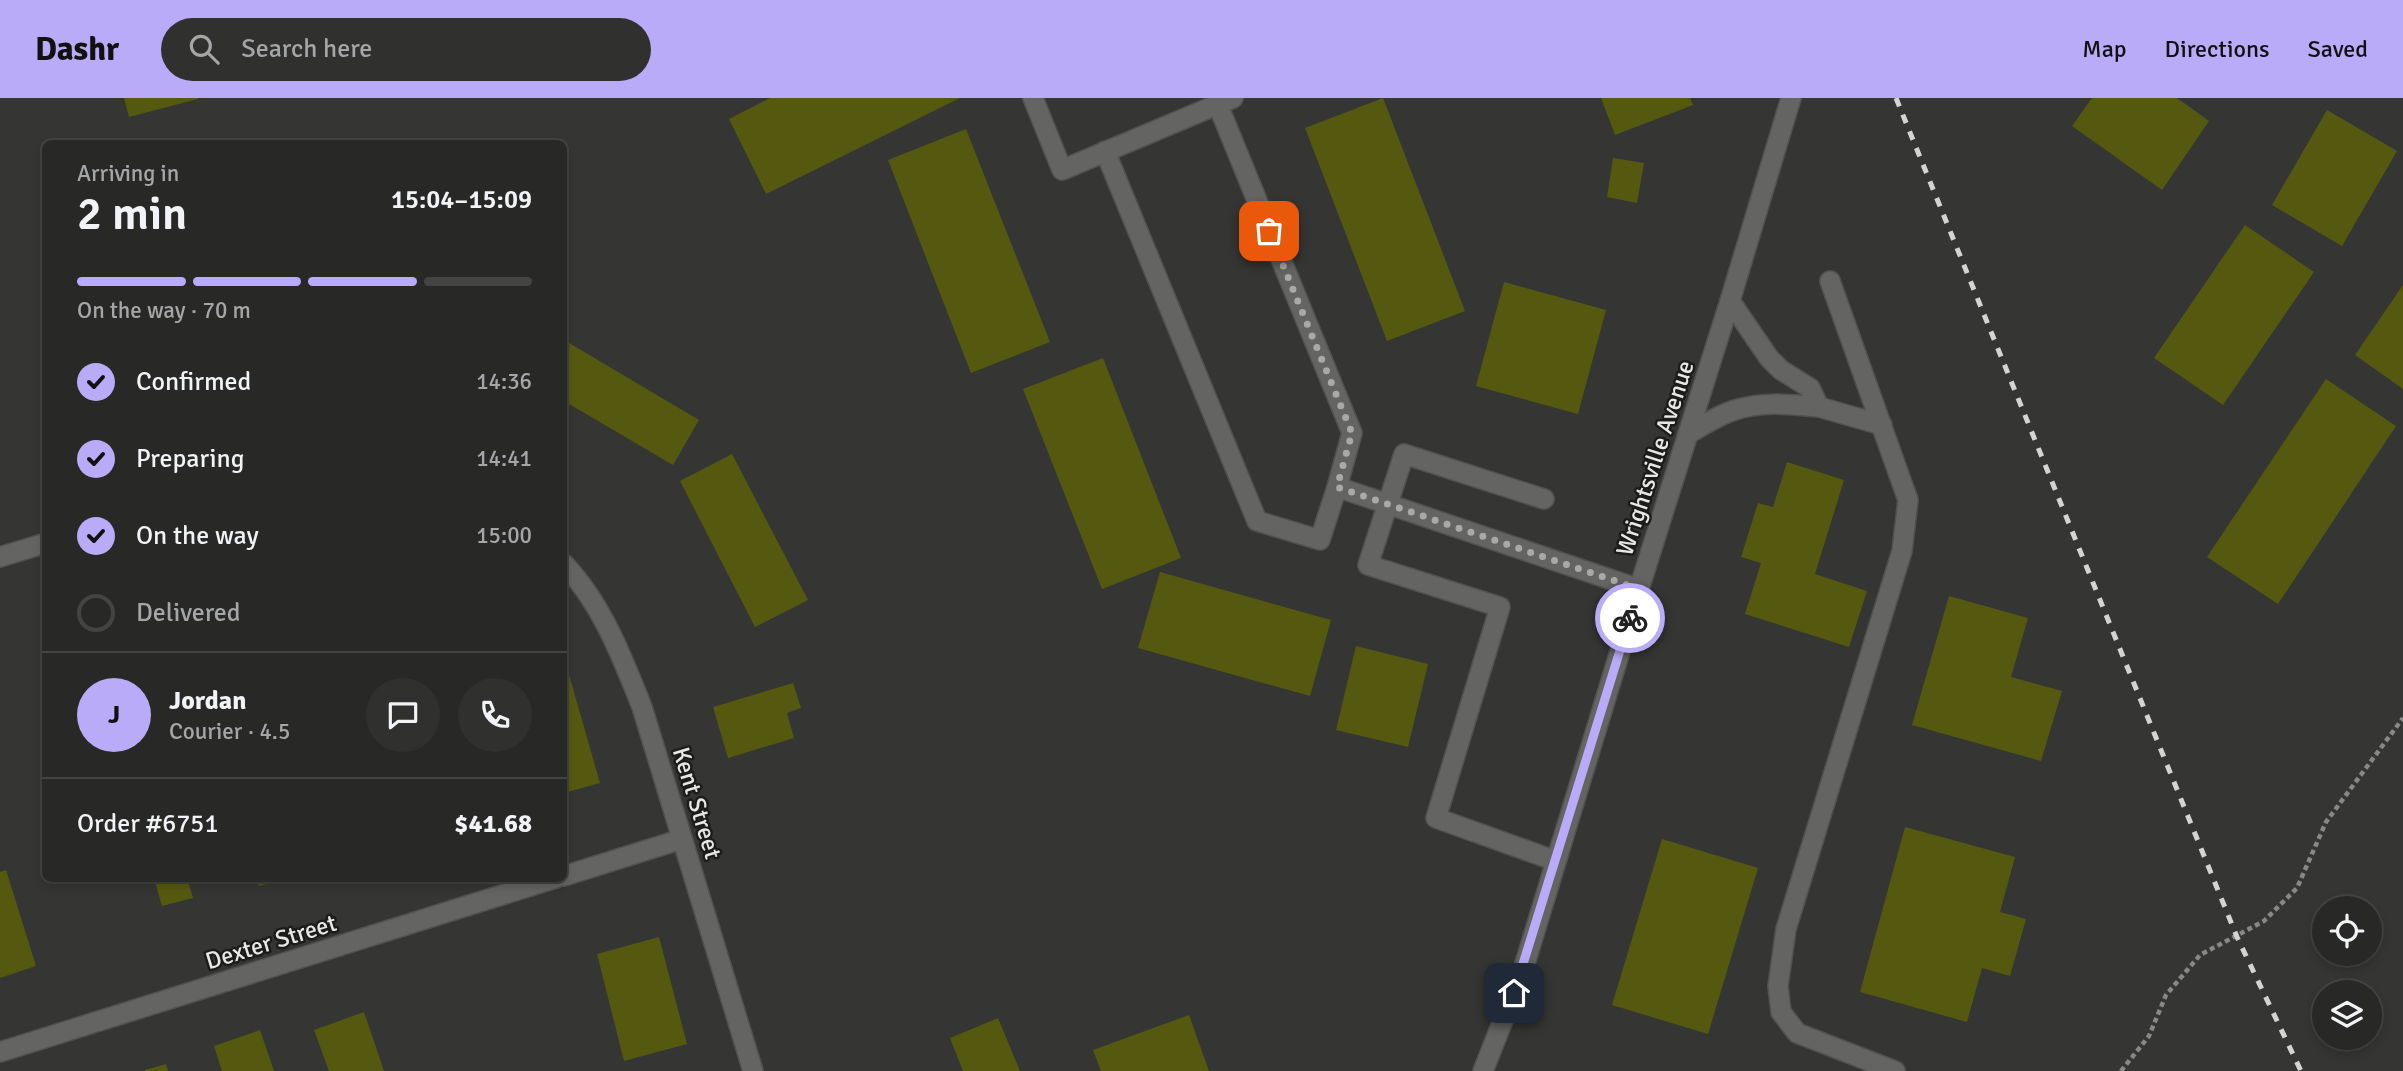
<!DOCTYPE html>
<html lang="en">
<head>
<meta charset="utf-8">
<style>
  :root { --surface:#282826; --page:#30302e; --text:#f1f3f6; --muted:#a5a6a7; --line:#444443; --accent:#b9abf7 }
  body { margin:0; font-family:Signika,sans-serif; background:var(--page); color:var(--text); height:100vh; display:flex; flex-direction:column; font-size:26px; white-space:nowrap }
  * { box-sizing:border-box; margin:0 }
  p { font-size:23px; color:var(--muted) }
  .icon { flex:none; width:38px; height:38px; fill:none; stroke:currentColor; stroke-width:2; stroke-linecap:round; stroke-linejoin:round }
  .map { position:relative; flex:1; overflow:hidden }
  .sheet { position:absolute; left:42px; top:42px; width:525px; height:742px; display:flex; flex-direction:column; background:var(--surface); border-radius:10px; box-shadow:0 4px 10px #0003,0 0 0 2px var(--line) }
  .sheet>* { flex:none }
  .controls { position:absolute; left:2312px; top:798px; display:grid; gap:14px }
  .controls a { display:grid; place-items:center; width:70px; height:70px; border-radius:50%; background:var(--surface); box-shadow:0 4px 10px #0003,0 0 0 2px var(--line); font-size:35px }
  .pin { position:absolute; display:grid; place-items:center; width:60px; height:60px; color:#fff; margin:-30px; border-radius:14px; box-shadow:0 4px 10px #0006 }
  .courier { position:absolute; display:grid; place-items:center; width:70px; height:70px; margin:-35px; border:5px solid #b9abf7; border-radius:50%; background:#fff; color:#222; box-shadow:0 2px 9px #0007 }
  .overview em { font-style:normal; font-weight:600 }
  .overview div { display:flex; flex-direction:column-reverse }
  .overview { display:flex; align-items:center; justify-content:space-between; height:119px; padding:0 35px }
  h1 { font-size:46px; font-weight:600; line-height:52px }
  .bar { display:grid; grid-template-columns:repeat(4,1fr); gap:10px 7px; align-content:center; height:84px; padding:0 35px }
  .bar i { height:9px; border-radius:5px; background:var(--line) }
  .bar .active { background:var(--accent) }
  .bar p { grid-column:span 4 }
  .line { display:flex; align-items:center; gap:18px; padding:0 35px; border-top:2px solid var(--line) }
  .line div { flex:1 }
  .round { display:grid; place-items:center; flex:none; width:74px; height:74px; border-radius:37px; background:var(--page) }
  ol { padding:0 35px; list-style:none }
  li { display:flex; align-items:center; gap:21px; height:77px }
  li p { margin-inline-start:auto }
  li .icon { padding:7px; border-radius:50%; background:var(--accent); color:#111; stroke-width:4 }
  li:last-child { color:var(--muted) }
  li i { width:38px; height:38px; border:4px solid var(--line); border-radius:50% }
  header { display:flex; align-items:center; gap:42px; box-sizing:border-box; height:98px; padding:0 35px; background:var(--accent); color:#111 }
  header strong { font-size:33px }
  nav { display:flex; gap:38px; margin-inline-start:auto; font-size:24px }
  .search { width:490px; height:63px; background:var(--page); display:flex; align-items:center; gap:18px; box-sizing:border-box; padding:0 24px; border-radius:38px; color:var(--muted); font-size:26px }
  .map>svg:first-child { display:block }
  .building { fill:#555910 }
  .lines { fill:none; stroke-linecap:round; stroke-linejoin:round }
  .service-casing { stroke:#51524f; stroke-width:22 }
  .minor-casing { stroke:#51524f; stroke-width:22 }
  .tertiary-casing { stroke:#51524f; stroke-width:22 }
  .path { stroke:#888886; stroke-width:4.5; stroke-dasharray:5 3.5; stroke-linecap:butt }
  .service { stroke:#646562; stroke-width:19 }
  .minor { stroke:#646562; stroke-width:19 }
  .tertiary { stroke:#646562; stroke-width:19 }
  .rail { stroke:#d4d5d3; stroke-width:5; stroke-dasharray:9 9; stroke-linecap:butt }
  .done { stroke:#a9aaa8; stroke-width:7; stroke-dasharray:0 12.6 }
  .route { stroke:#b9abf7; stroke-width:9 }
  .labels { text-anchor:middle; dominant-baseline:central; stroke-width:5; stroke-linejoin:round; paint-order:stroke }
  .street-label { font-size:24px; fill:#e8e9e7; stroke:#1c1c1b }
</style>
</head>
<body>
<header>
<strong>Dashr</strong>
<div class="search"><svg class="icon" aria-label="search" viewBox="0 0 24 24"><circle cx="10" cy="10" r="6"/><path d="M15 15l6 6"/></svg>Search here</div>
<nav><a>Map</a><a>Directions</a><a>Saved</a></nav>
</header>
<div class="map">
<svg width="2403" height="973" viewBox="0 0 2403 973">
  <rect width="100%" height="100%" fill="#353533"/>
  <path class="building" d="M 124,0 L 198,0 L 198,1 L 129,19 Z
    M 770,0 L 960,0 L 766,96 L 729,21 Z
    M 1383,0 L 1465,213 L 1387,243 L 1305,30 Z
    M 1601,0 L 1690,0 L 1693,7 L 1615,37 Z
    M 2092,0 L 2177,0 L 2209,23 L 2162,92 L 2072,28 Z
    M 2327,12 L 2397,53 L 2342,148 L 2272,107 Z
    M 966,31 L 1050,244 L 971,275 L 888,62 Z
    M 1613,60 L 1644,65 L 1637,105 L 1607,99 Z
    M 2245,127 L 2314,174 L 2223,307 L 2154,260 Z
    M 1504,184 L 1606,212 L 1578,316 L 1476,288 Z
    M 2403,187 L 2403,291 L 2355,257 Z
    M 564,242 L 699,322 L 673,367 L 564,303 Z
    M 1103,260 L 1181,460 L 1102,491 L 1023,291 Z
    M 2326,281 L 2396,328 L 2278,506 L 2207,459 Z
    M 732,356 L 808,502 L 755,529 L 680,383 Z
    M 1787,364 L 1844,382 L 1815,476 L 1867,493 L 1849,549 L 1745,516 L 1761,465 L 1741,459 L 1758,405 L 1773,409 Z
    M 1160,474 L 1331,522 L 1310,598 L 1138,550 Z
    M 1949,498 L 2028,520 L 2011,579 L 2062,593 L 2041,663 L 1912,627 Z
    M 1356,548 L 1428,566 L 1408,649 L 1336,632 Z
    M 564,559 L 600,685 L 564,695 Z
    M 793,585 L 801,610 L 787,615 L 794,640 L 728,660 L 713,609 Z
    M 1905,729 L 2015,759 L 2000,814 L 2026,821 L 2010,878 L 1982,870 L 1967,924 L 1860,894 Z
    M 1662,741 L 1758,770 L 1708,936 L 1612,907 Z
    M 6,772 L 36,868 L 0,880 L 0,774 Z
    M 154,780 L 187,780 L 193,800 L 162,808 Z
    M 257,780 L 284,780 L 284,781 L 259,788 Z
    M 659,839 L 687,946 L 624,963 L 597,856 Z
    M 364,914 L 384,973 L 329,973 L 314,932 Z
    M 1189,917 L 1209,973 L 1101,973 L 1093,952 Z
    M 998,920 L 1020,973 L 963,973 L 950,940 Z
    M 260,932 L 274,973 L 222,973 L 214,948 Z
    M 166,966 L 168,973 L 145,973 L 145,972 Z"/>
  <g class="lines">
    <defs>
      <path id="service" d="M 1033,0 L 1062,72 L 1233,0
        M 1218,7 L 1352,335 L 1337,389 L 1639,491
        M 1105,53 L 1257,423 L 1320,442 L 1337,389
        M 1830,183 L 1908,402 L 1902,453 L 1786,831 L 1778,888 L 1781,914 L 1797,935 L 1895,973
        M 1819,309 L 1882,327
        M 1688,336 C 1702,328 1717,318 1732,313 C 1760,303 1790,306 1819,309 L 1810,290 L 1781,272 L 1769,260 L 1730,203
        M 1544,401 L 1404,356 L 1368,467 L 1500,509 L 1436,720 L 1556,763"/>
      <path id="minor" d="M 0,459 L 46,445
        M 564,466 C 602,506 622,559 642,609 L 753,973
        M 564,778 L 682,741
        M 0,954 L 556,780"/>
      <path id="tertiary" d="M 1483,973 L 1523,872 L 1639,491 L 1730,203 L 1791,0"/>
    </defs>
    <use href="#service" class="service-casing"/>
    <use href="#minor" class="minor-casing"/>
    <use href="#tertiary" class="tertiary-casing"/>
    <path class="path" d="M 2121,973 L 2149,938 L 2166,897 L 2200,857 L 2264,823 L 2297,790 L 2326,724 L 2403,620"/>
    <use href="#service" class="service"/>
    <use href="#minor" class="minor"/>
    <use href="#tertiary" class="tertiary"/>
    <path class="rail" d="M 1896,0 L 2237,839 L 2301,973"/>
  </g>
  <g class="lines">
    <path class="done" d="M 1269,133 L 1352,335 L 1337,389 L 1639,491 L 1630,520"/>
    <path class="route" d="M 1514,895 L 1630,520"/>
  </g>
  <g class="labels">
    <g class="street-label">
      <text transform="translate(1655 360) rotate(-72)">Wrightsville Avenue</text>
      <text transform="translate(697 705) rotate(73)">Kent Street</text>
      <text transform="translate(271 844) rotate(-17)">Dexter Street</text>
    </g>
  </g>
</svg>
<div class="controls">
<a><svg class="icon" aria-label="locate" viewBox="0 0 24 24"><circle cx="12" cy="12" r="6"/><path d="M12 2v4M12 18v4M2 12h4M18 12h4"/></svg></a>
<a><svg class="icon" aria-label="layers" viewBox="0 0 24 24"><path d="M12 4l9 5-9 5-9-5zM3 14l9 5 9-5"/></svg></a>
</div>
<div class="pin" style="left:1269px;top:133px;background:#ea580c"><svg class="icon" aria-label="bag" viewBox="0 0 24 24"><path d="M5 8h14l-1 12H6zM9 8a3 3 0 0 1 6 0"/></svg></div>
<div class="pin" style="left:1514px;top:895px;background:#1f2937"><svg class="icon" aria-label="home" viewBox="0 0 24 24"><path d="M3 11l9-7 9 7M6 9v11h12V9"/></svg></div>
<div class="courier" style="left:1630px;top:520px"><svg class="icon" aria-label="bike" viewBox="0 0 24 24"><circle cx="6" cy="16" r="4"/><circle cx="18" cy="16" r="4"/><path d="M6 16l4-8h5l3 8M10 8l3 8H6M13 5h3"/></svg></div>
<section class="sheet">
<div class="overview"><div><h1>2 min</h1><p>Arriving in</p></div><em>15:04–15:09</em></div>
<div class="bar"><i class="active"></i><i class="active"></i><i class="active"></i><i></i><p>On the way · 70 m</p></div>
<ol>
<li><svg class="icon" aria-label="check" viewBox="0 0 24 24"><path d="M5 12l5 5 9-10"/></svg>Confirmed<p>14:36</p></li>
<li><svg class="icon" aria-label="check" viewBox="0 0 24 24"><path d="M5 12l5 5 9-10"/></svg>Preparing<p>14:41</p></li>
<li><svg class="icon" aria-label="check" viewBox="0 0 24 24"><path d="M5 12l5 5 9-10"/></svg>On the way<p>15:00</p></li>
<li><i></i>Delivered</li>
</ol>
<div class="line" style="height:126px"><b class="round" style="background:var(--accent);color:#111">J</b><div><b>Jordan</b><p>Courier · 4.5</p></div><a class="round"><svg class="icon" aria-label="chat" viewBox="0 0 24 24"><path d="M4 5h16v11H9l-5 4z"/></svg></a><a class="round"><svg class="icon" aria-label="phone" viewBox="0 0 24 24"><path d="M5 4h4l2 5-3 2q2 4 5 5l2-3 5 2v4C11 20 4 13 5 4z"/></svg></a></div>
<div class="line" style="height:91px"><div>Order #6751</div><b>$41.68</b></div>
</section>
</div>
</body>
</html>
